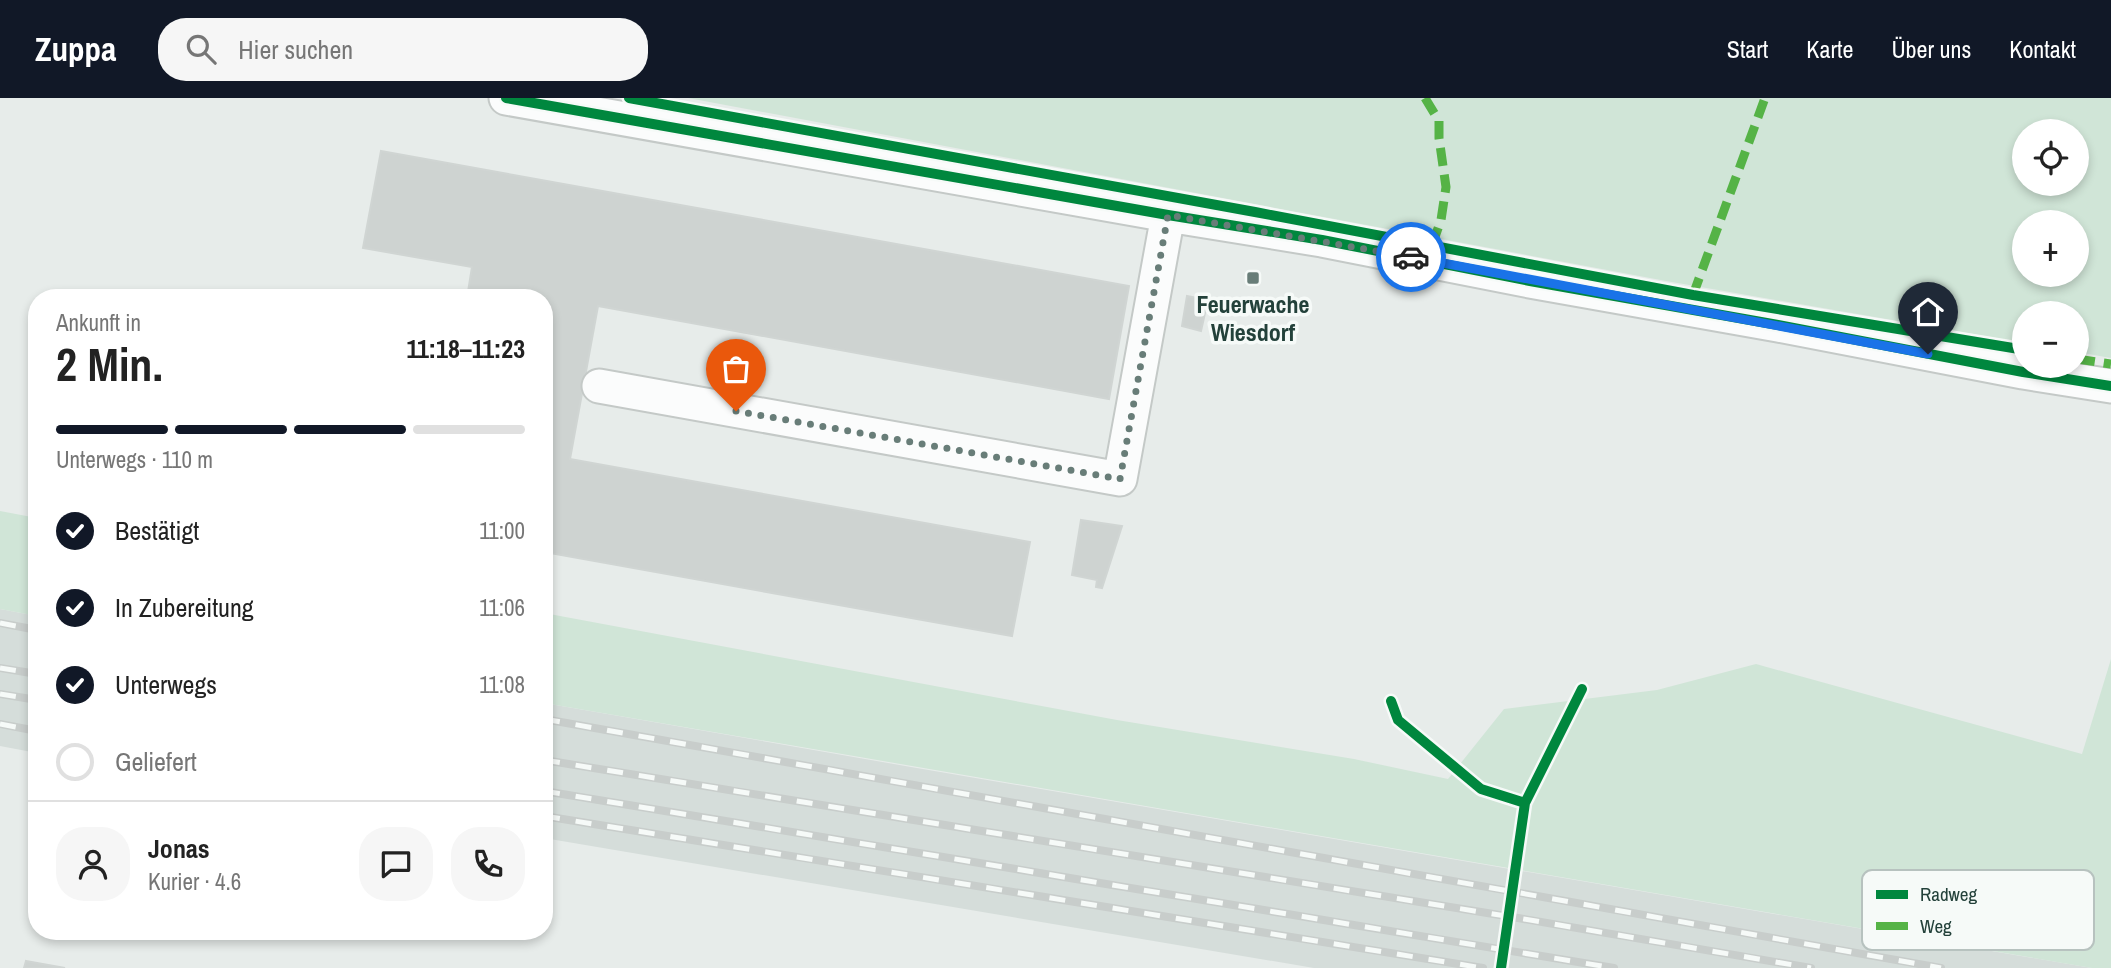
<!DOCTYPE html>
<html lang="de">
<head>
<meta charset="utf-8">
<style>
  :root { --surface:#fff; --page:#f6f6f6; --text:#222; --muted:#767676; --line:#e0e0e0; --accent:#111827 }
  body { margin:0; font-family:"Archivo Narrow",sans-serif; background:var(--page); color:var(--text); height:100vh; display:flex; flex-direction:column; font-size:26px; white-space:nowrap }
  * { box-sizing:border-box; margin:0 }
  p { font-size:23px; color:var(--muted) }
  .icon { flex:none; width:38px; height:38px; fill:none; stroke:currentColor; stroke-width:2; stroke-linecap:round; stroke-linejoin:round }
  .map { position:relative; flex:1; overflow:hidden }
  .sheet { position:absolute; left:28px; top:191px; width:525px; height:651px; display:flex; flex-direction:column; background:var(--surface); border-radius:28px; box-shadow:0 4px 10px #0003 }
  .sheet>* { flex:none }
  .fabs { position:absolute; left:2012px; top:21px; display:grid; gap:14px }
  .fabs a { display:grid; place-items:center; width:77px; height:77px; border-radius:50%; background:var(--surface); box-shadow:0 4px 10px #0003; font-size:35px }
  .pin { position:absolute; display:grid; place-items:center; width:60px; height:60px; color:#fff; margin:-72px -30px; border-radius:50% 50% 50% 0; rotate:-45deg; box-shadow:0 0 7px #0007 }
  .pin .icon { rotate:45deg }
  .courier { position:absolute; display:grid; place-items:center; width:70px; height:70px; margin:-35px; border:5px solid #1a73e8; border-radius:50%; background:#fff; color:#222; box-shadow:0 2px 9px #0007 }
  .headline em { font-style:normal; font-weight:700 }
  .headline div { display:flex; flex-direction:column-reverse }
  .headline { display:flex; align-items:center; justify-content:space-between; height:119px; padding:0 28px }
  h1 { font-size:46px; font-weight:700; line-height:52px }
  .bar { display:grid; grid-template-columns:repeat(4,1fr); gap:10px 7px; align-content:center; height:84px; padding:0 28px }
  .bar i { height:9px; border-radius:5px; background:var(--line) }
  .bar .selected { background:var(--accent) }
  .bar p { grid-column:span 4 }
  .line { display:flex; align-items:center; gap:18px; padding:0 28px; border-top:2px solid var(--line) }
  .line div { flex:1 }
  .round { display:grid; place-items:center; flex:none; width:74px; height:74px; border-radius:28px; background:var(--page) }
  ol { padding:0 28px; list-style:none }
  li { display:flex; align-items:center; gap:21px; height:77px }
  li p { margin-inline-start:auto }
  li .icon { padding:7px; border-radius:50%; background:var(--accent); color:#fff; stroke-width:4 }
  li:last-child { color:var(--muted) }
  li i { width:38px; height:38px; border:4px solid var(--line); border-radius:50% }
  header { display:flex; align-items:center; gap:42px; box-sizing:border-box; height:98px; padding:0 35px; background:var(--accent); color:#fff }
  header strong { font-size:33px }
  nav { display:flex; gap:38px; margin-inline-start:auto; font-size:24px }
  .search { width:490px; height:63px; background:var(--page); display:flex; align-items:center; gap:18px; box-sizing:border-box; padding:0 24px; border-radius:28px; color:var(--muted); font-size:26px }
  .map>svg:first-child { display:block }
  .built { fill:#d5ddda }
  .green { fill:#d0e5d7; fill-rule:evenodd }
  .building { fill:#ced3d1; stroke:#d0d5d3; stroke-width:2 }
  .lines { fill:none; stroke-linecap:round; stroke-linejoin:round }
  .minor-casing { stroke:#c4c9c7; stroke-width:37 }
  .minor { stroke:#fbfcfc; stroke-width:33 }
  .rail-casing { stroke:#c8cdcb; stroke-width:8 }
  .rail { stroke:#f6faf8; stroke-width:5; stroke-dasharray:16; stroke-linecap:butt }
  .quiet { stroke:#55b346; stroke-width:9; stroke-dasharray:18 9; stroke-linecap:butt }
  .cycleway-casing { stroke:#f6faf8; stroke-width:15 }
  .cycleway { stroke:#00873e; stroke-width:10 }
  .done { stroke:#687d78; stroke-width:7; stroke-dasharray:0 12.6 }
  .route { stroke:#1a73e8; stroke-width:9 }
  .poi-dot { fill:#687d78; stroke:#f6faf8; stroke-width:2.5 }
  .labels { text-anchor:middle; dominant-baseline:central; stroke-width:7; stroke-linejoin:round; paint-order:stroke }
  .poi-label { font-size:24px; font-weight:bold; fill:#23413a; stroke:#f6faf8 }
  .key { fill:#f6faf8; stroke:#b7c2bf; stroke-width:2 }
  .key-label { font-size:19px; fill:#23413a }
</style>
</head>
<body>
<header>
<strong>Zuppa</strong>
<div class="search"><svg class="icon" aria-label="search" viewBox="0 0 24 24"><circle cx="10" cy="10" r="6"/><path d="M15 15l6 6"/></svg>Hier suchen</div>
<nav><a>Start</a><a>Karte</a><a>Über uns</a><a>Kontakt</a></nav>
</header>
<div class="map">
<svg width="2111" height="870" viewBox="0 0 2111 870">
  <rect width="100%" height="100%" fill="#e7ecea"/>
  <path class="built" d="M 0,511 L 37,518 L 37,655 L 0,648 Z
    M 544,605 L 911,669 L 2092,870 L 1314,870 L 544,740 Z"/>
  <path class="green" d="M 688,0 L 2111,0 L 2111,260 L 2077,254 L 2077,215 L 2025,215 L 2025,245 L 1666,183 ZM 2077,33 L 2077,86 L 2025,86 L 2025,33 ZM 2077,124 L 2077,177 L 2025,177 L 2025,124 Z
    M 0,413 L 37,420 L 37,518 L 0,511 Z
    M 544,515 L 1117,622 L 1354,661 L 1448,681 L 1504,611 L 1657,592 L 1756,566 L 2082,656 L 2111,561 L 2111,870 L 2092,870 L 544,605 Z"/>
  <path class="building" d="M 381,53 L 1129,188 L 1109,301 L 598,208 L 570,361 L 1030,444 L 1012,538 L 544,454 L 544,200 L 467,200 L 472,169 L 363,150 Z
    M 1187,198 L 1208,202 L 1201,233 L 1182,228 Z
    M 1081,422 L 1122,428 L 1102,490 L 1096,489 L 1097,482 L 1072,477 Z
    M 26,863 L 65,870 L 24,870 Z"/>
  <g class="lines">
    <defs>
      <path id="minor" d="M 506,0 L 1168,117 L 1322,142 L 1530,183 L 1778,227 L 2023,274 L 2111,288
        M 599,288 L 1120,381 L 1168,117"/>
    </defs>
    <use href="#minor" class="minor-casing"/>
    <use href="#minor" class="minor"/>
    <defs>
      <path id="rail" d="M 0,525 L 37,532
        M 0,570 L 37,576
        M 0,596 L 37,602
        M 544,621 L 1941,870
        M 0,626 L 37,633
        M 544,662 L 1518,820 L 1811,870
        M 544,693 L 1614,870
        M 544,718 L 1483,870"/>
    </defs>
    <use href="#rail" class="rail-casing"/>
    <use href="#rail" class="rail"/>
    <path class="quiet" d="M 1425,0 L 1439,23 L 1439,40 L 1446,89 L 1441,122 L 1432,147
      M 1693,197 L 1765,0
      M 2077,261 L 2111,266"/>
    <defs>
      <path id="cycleway" d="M 506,0 L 1168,117 L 1322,142 L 1530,183 L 1778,227 L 2023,274 L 2111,288
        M 629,0 L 1255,114 L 1693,197 L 2025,252
        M 1391,603 L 1398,622 L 1481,691 L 1525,705
        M 1501,870 L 1525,705 L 1582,591"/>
    </defs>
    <use href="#cycleway" class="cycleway-casing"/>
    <use href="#cycleway" class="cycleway"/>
  </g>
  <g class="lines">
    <path class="done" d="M 736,313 L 1120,381 L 1168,117 L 1411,159"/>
    <path class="route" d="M 1411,159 L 1928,256"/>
  </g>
  <rect class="poi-dot" x="1246" y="173" width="14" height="14" rx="3.5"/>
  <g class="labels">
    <g class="poi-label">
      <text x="1253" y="206">Feuerwache<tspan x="1253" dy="28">Wiesdorf</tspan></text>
    </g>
  </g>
  <rect x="1862" y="772" width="232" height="80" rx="10" class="key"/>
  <rect x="1876" y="792" width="32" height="9" fill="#00873e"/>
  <rect x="1876" y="824" width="32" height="8" fill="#55b346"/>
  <g class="key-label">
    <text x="1920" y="803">Radweg</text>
    <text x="1920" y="835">Weg</text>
  </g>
</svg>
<div class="fabs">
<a><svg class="icon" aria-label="locate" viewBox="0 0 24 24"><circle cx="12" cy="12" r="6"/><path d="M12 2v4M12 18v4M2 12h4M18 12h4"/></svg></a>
<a>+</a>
<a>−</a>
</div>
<div class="pin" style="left:736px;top:313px;background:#ea580c"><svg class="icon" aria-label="bag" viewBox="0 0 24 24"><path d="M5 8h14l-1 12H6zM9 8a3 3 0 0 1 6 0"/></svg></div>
<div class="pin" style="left:1928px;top:256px;background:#1f2937"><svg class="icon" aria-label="home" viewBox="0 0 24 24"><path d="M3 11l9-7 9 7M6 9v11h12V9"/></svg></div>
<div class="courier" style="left:1411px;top:159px"><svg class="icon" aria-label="car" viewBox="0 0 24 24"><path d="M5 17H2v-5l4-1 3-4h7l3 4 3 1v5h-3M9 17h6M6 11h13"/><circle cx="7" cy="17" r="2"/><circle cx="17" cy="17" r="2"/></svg></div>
<section class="sheet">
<div class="headline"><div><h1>2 Min.</h1><p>Ankunft in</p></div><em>11:18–11:23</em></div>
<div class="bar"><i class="selected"></i><i class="selected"></i><i class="selected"></i><i></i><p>Unterwegs · 110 m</p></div>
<ol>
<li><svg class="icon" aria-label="check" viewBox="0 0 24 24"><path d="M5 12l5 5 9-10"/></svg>Bestätigt<p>11:00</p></li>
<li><svg class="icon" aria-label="check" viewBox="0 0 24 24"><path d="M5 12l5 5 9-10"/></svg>In Zubereitung<p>11:06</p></li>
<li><svg class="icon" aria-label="check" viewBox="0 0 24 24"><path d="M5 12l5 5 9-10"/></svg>Unterwegs<p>11:08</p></li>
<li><i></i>Geliefert</li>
</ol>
<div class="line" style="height:126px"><a class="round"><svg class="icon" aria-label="person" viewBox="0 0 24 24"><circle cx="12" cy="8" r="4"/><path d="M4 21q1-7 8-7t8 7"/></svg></a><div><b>Jonas</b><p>Kurier · 4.6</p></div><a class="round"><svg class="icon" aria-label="chat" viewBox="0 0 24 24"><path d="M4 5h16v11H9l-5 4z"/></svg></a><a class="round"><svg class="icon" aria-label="phone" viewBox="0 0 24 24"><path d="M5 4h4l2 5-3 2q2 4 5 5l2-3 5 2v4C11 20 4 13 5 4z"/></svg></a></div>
</section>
</div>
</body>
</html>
